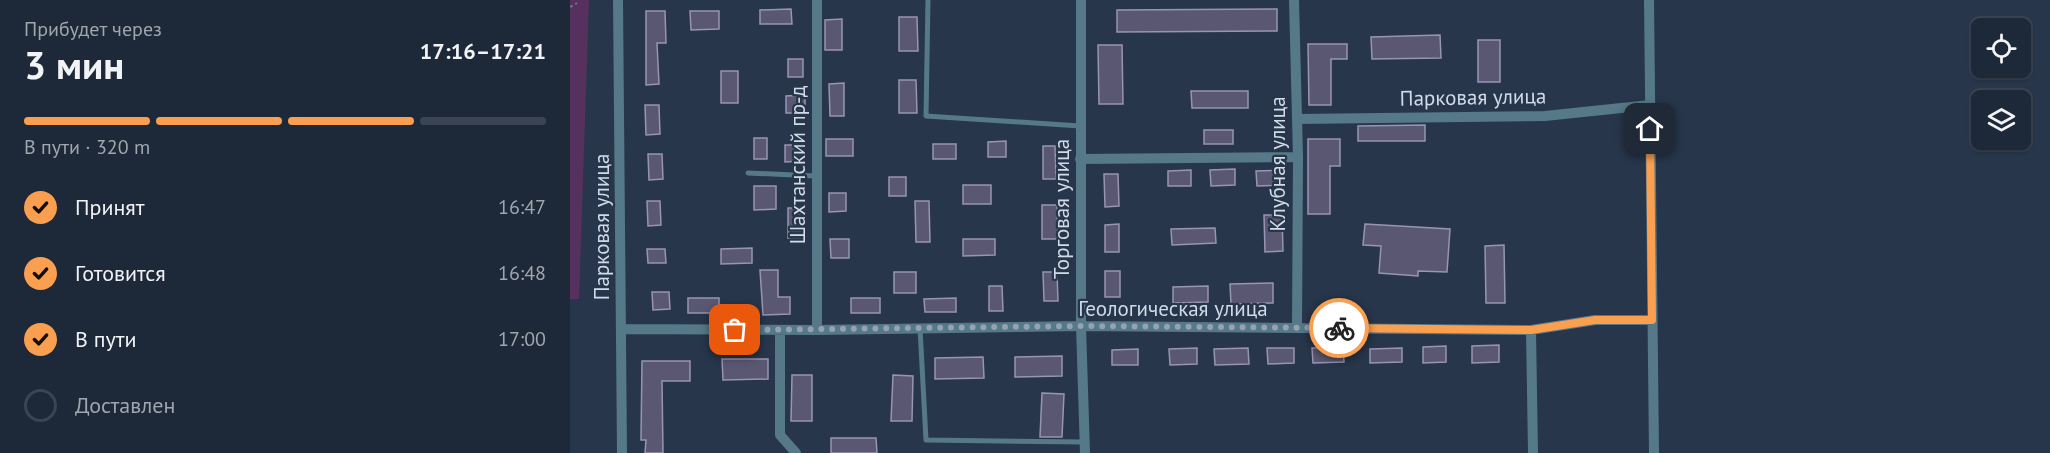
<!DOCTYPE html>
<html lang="ru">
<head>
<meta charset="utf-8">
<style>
  :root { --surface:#1d2838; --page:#253040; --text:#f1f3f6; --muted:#a0a6ae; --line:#3b4453; --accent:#fa9f4f }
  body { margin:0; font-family:"PT Sans",sans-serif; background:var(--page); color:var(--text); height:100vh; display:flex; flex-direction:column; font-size:22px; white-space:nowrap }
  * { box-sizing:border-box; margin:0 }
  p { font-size:20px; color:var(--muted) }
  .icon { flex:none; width:33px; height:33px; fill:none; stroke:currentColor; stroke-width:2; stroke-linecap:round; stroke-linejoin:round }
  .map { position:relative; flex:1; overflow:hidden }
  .side { display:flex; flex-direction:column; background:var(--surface); width:570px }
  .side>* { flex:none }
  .tools { position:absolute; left:1401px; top:18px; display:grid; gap:12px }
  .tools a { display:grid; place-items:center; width:60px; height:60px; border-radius:9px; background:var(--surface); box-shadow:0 2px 4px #0004,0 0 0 2px var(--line); font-size:30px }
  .pin { position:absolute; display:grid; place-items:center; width:51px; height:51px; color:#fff; margin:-26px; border-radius:12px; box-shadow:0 3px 9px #0006 }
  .courier { position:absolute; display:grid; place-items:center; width:60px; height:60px; margin:-30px; border:4px solid #fa9f4f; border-radius:50%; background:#fff; color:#222; box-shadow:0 2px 8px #0007 }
  .headline em { font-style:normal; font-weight:800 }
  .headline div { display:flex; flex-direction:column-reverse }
  .headline { display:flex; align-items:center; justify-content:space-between; height:102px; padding:0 24px }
  h1 { font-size:39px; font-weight:800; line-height:45px }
  .bar { display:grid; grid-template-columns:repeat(4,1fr); gap:9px 6px; align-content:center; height:72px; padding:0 24px }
  .bar i { height:8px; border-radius:4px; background:var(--line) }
  .bar .on { background:var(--accent) }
  .bar p { grid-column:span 4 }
  ol { padding:0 24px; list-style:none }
  li { display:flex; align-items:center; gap:18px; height:66px }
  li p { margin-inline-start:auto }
  li .icon { padding:6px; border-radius:50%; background:var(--accent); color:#111; stroke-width:4 }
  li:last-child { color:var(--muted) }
  li i { width:33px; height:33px; border:3px solid var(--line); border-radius:50% }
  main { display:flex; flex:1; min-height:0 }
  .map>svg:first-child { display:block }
  .green { fill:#57315d }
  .building { fill:#5a5772; stroke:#9895b2; stroke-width:1.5 }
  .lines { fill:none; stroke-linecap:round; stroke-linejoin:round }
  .path { stroke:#6a7789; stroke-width:2; stroke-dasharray:3 3; stroke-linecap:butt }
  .service { stroke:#557988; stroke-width:5 }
  .minor { stroke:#557988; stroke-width:10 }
  .done { stroke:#96a1b1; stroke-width:6; stroke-dasharray:0 10.8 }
  .route { stroke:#fa9f4f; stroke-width:8 }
  .labels { text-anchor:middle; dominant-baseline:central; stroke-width:4.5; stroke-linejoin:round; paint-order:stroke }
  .street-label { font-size:21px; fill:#d1dae8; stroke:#27364b }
</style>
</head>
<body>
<main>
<section class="side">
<div class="headline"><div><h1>3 мин</h1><p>Прибудет через</p></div><em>17:16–17:21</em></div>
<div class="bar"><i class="on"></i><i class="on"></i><i class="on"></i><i></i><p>В пути · 320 m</p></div>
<ol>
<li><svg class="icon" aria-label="check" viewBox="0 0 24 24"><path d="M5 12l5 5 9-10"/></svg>Принят<p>16:47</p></li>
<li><svg class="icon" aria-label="check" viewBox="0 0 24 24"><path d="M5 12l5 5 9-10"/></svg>Готовится<p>16:48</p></li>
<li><svg class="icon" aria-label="check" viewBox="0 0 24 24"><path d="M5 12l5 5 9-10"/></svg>В пути<p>17:00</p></li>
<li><i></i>Доставлен</li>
</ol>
</section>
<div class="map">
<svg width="1480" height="453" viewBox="0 0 1480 453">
  <rect width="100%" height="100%" fill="#27364b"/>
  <path class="green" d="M 0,0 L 19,0 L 9,299 L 0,299 Z"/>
  <path class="building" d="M 221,9 L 222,24 L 190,24 L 190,10 Z
    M 707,9 L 707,31 L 547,32 L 547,10 Z
    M 76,11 L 95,11 L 96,43 L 87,43 L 89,84 L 76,85 Z
    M 120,11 L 149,11 L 149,29 L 121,30 Z
    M 329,17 L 347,17 L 348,51 L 329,51 Z
    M 272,19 L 272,50 L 255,50 L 255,20 Z
    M 870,35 L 871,58 L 802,59 L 801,37 Z
    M 908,40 L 930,40 L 930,82 L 908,82 Z
    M 738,44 L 777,44 L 777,59 L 761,59 L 761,105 L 739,105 Z
    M 528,45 L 552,45 L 553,104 L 529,104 Z
    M 218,59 L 233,59 L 233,77 L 218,77 Z
    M 151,71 L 168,71 L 168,103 L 151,103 Z
    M 329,80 L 346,80 L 347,113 L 329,113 Z
    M 274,83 L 274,116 L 260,116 L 259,84 Z
    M 621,91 L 678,91 L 678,108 L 622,108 Z
    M 235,95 L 235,113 L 216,113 L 216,96 Z
    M 75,105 L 89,105 L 90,134 L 76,135 Z
    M 855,125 L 855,141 L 788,141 L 788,126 Z
    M 634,130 L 663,130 L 663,144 L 634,144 Z
    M 184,138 L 197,138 L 197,159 L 184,159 Z
    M 256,139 L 283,139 L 283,156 L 256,156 Z
    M 738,139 L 770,139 L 770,166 L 760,166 L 760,214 L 738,214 Z
    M 436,141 L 436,157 L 418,157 L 418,142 Z
    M 363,144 L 386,144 L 386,159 L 363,159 Z
    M 215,145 L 233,145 L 233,161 L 215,162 Z
    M 473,146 L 485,146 L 486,179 L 473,179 Z
    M 78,154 L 92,154 L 93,179 L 79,180 Z
    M 665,169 L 665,185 L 641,186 L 640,170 Z
    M 621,170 L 621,186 L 598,186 L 598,171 Z
    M 713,170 L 714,185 L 687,186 L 686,171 Z
    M 534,174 L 548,174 L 549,206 L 535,207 Z
    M 319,177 L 336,177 L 336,196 L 319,196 Z
    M 393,185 L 421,185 L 421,204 L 393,204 Z
    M 184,186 L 206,186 L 206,209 L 184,210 Z
    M 259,193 L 276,193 L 276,211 L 259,212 Z
    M 77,201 L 90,201 L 91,225 L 78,226 Z
    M 345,201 L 359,201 L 360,242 L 346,242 Z
    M 472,205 L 487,205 L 488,239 L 472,239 Z
    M 218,208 L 234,208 L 235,238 L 218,238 Z
    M 694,215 L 712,215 L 713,251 L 695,252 Z
    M 549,224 L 549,252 L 535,252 L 535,225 Z
    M 795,224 L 880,229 L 877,272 L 848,271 L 848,276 L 809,273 L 811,246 L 793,245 Z
    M 645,228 L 646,243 L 602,245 L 601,229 Z
    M 260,239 L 279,239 L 279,258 L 261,258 Z
    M 393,239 L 425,239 L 425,255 L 393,256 Z
    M 934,245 L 935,303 L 916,303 L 915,246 Z
    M 182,248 L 182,263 L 151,264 L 151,249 Z
    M 77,249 L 95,249 L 96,263 L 78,263 Z
    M 190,270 L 208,270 L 208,297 L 220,297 L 220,314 L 193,315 Z
    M 535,271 L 550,271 L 550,297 L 535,297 Z
    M 324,272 L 346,272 L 346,293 L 324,293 Z
    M 473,272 L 487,272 L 488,301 L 474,301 Z
    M 703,283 L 703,303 L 661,304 L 660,284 Z
    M 419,286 L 432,286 L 433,311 L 419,311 Z
    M 638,286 L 638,302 L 603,303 L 603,287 Z
    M 82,292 L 99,292 L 100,309 L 83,310 Z
    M 118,298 L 149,298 L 149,313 L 118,313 Z
    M 281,298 L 310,298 L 310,313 L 281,313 Z
    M 386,298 L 386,312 L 355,312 L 354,299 Z
    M 929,345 L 929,362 L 902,363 L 902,346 Z
    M 876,346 L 876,362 L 853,363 L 853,347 Z
    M 773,347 L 774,362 L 743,363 L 742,348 Z
    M 627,348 L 627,364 L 600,365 L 599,349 Z
    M 678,348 L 679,364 L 645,365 L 644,349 Z
    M 697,348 L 724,348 L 724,363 L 698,364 Z
    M 832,348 L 832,362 L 800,363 L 800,349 Z
    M 568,349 L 568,365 L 542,365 L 542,350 Z
    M 492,356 L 492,376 L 445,377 L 445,357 Z
    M 413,357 L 414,378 L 365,379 L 365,358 Z
    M 152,359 L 198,359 L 198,379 L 153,380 Z
    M 72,361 L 120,361 L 120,381 L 92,381 L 93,453 L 75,453 L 76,440 L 71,440 Z
    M 222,375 L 242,375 L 242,421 L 221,421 Z
    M 323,375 L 343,376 L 342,421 L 321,421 Z
    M 472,393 L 494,394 L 492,437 L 470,437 Z
    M 261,438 L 306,438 L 307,453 L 261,453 Z"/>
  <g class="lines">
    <path class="path" d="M 0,7 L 7,3"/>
    <path class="service" d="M 358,0 L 356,116 L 510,126
      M 178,173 L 246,176
      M 350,328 L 356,440 L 515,442"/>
    <path class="minor" d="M 48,0 L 52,453
      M 511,0 L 511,326 L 515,453
      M 724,0 L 728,157 L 727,328
      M 1079,0 L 1084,453
      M 727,119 L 975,116 L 1080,105
      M 510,159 L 728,157
      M 51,329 L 247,330 L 511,326 L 961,330 L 1025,320 L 1082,320
      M 210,330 L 210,435 L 226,453
      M 247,330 L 247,0
      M 961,330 L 963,453"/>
  </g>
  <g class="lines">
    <path class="done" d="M 165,330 L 511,326 L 769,328"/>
    <path class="route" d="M 769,328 L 961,330 L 1025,320 L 1082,320 L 1080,129"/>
  </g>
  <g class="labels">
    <g class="street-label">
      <text transform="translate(903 97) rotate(-1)">Парковая улица</text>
      <text transform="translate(707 164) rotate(-90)">Клубная улица</text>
      <text transform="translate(227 165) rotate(-90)">Шахтанский пр-д</text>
      <text transform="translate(491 209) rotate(-90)">Торговая улица</text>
      <text transform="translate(31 227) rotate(-90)">Парковая улица</text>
      <text x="603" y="308">Геологическая улица</text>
    </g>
  </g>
</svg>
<div class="tools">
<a><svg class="icon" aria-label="locate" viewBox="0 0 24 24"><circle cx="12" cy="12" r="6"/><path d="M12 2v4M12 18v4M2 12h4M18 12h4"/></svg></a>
<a><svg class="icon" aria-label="layers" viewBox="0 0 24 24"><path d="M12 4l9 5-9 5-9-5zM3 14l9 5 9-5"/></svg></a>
</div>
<div class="pin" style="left:165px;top:330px;background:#ea580c"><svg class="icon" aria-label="bag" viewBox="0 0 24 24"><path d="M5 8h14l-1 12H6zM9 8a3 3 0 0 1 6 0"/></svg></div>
<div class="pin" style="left:1080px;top:129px;background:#1f2937"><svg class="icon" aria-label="home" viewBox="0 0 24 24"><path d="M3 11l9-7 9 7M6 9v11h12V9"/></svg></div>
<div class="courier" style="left:769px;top:328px"><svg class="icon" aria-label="bike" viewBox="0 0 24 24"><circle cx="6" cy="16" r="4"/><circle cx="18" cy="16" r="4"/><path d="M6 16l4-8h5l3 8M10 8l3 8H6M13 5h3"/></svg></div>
</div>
</main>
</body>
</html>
